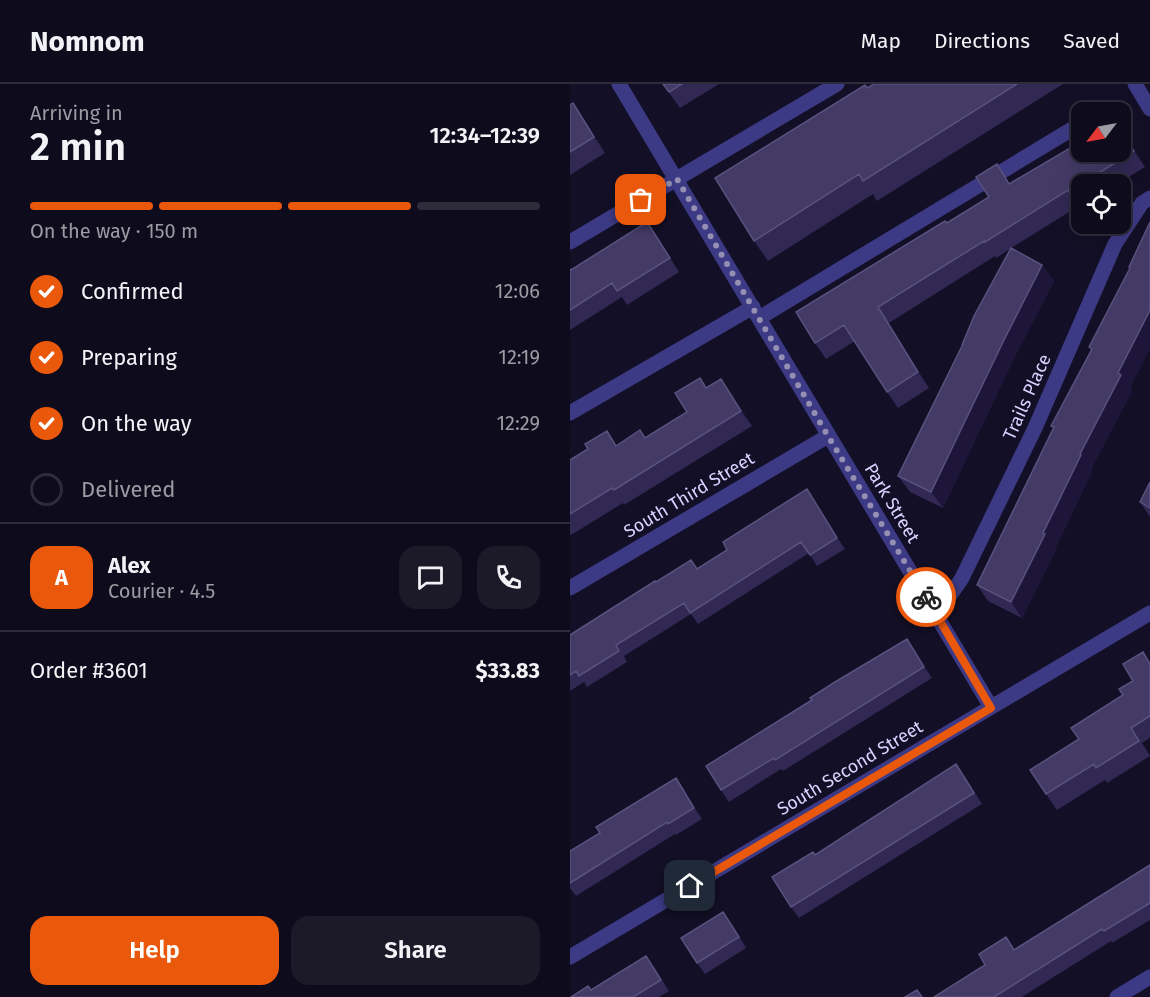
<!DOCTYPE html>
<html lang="en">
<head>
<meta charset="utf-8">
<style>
  :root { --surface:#0e0b1c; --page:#1c1929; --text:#f1f3f6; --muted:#9b9ba3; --line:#2e2b3b; --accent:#ea580c }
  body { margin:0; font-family:"Fira Sans",sans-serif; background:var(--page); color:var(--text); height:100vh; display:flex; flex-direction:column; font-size:22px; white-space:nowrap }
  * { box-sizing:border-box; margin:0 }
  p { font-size:20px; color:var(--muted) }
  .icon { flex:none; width:33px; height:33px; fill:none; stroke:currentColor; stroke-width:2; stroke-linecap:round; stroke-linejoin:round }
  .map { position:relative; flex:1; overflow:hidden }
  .side { display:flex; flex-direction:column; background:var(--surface); width:570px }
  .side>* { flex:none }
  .needle { width:39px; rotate:238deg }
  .buttons { position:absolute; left:501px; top:18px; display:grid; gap:12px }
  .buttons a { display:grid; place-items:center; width:60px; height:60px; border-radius:12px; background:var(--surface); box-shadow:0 6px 24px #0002,0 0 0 2px var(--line); font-size:30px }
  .pin { position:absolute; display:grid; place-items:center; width:51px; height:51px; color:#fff; margin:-26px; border-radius:12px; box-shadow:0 3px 9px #0006 }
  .courier { position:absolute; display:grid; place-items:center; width:60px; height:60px; margin:-30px; border:4px solid #ea580c; border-radius:50%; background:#fff; color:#222; box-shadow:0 2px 8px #0007 }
  .summary em { font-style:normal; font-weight:600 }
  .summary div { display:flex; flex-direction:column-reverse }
  .summary { display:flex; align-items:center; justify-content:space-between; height:102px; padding:0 30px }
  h1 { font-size:39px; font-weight:600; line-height:45px }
  .bar { display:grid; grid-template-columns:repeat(4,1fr); gap:9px 6px; align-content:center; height:72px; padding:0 30px }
  .bar i { height:8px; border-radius:4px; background:var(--line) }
  .bar .selected { background:var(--accent) }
  .bar p { grid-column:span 4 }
  .line { display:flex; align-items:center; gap:15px; padding:0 30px; border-top:2px solid var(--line) }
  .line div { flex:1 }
  .round { display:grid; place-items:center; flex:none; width:63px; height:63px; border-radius:18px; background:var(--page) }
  ol { padding:0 30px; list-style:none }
  li { display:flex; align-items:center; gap:18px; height:66px }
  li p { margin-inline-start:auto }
  li .icon { padding:6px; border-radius:50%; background:var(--accent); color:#fff; stroke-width:4 }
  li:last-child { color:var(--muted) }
  li i { width:33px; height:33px; border:3px solid var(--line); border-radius:50% }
  .action { display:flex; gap:12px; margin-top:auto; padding:12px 30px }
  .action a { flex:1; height:69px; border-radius:18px; background:var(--accent); color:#fff; font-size:24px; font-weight:600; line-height:69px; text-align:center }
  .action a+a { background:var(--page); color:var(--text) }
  header { display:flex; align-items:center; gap:36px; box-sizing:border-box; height:84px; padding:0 30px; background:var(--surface); border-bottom:2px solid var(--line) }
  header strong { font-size:28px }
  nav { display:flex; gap:33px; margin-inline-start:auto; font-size:21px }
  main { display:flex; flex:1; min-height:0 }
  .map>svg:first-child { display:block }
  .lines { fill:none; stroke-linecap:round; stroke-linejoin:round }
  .minor { stroke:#3d3a85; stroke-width:15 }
  .wall { fill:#312854 }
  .shaded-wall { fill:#1d163a }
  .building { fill:#433a66; stroke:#5a527e; stroke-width:1.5 }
  .done { stroke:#948fb3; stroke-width:6; stroke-dasharray:0 10.8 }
  .route { stroke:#ea580c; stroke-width:8 }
  .labels { text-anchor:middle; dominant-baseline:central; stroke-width:4.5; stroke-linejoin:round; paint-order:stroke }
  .street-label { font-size:18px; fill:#d9d4ff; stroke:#130f26 }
</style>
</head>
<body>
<header>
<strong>Nomnom</strong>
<nav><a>Map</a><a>Directions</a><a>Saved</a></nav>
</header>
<main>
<section class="side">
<div class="summary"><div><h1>2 min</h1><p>Arriving in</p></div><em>12:34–12:39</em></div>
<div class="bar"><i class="selected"></i><i class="selected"></i><i class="selected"></i><i></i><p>On the way · 150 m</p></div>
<ol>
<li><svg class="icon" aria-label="check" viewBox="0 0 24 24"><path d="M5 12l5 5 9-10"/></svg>Confirmed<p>12:06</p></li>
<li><svg class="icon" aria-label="check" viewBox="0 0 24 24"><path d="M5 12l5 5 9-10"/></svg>Preparing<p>12:19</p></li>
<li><svg class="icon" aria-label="check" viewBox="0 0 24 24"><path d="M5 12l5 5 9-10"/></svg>On the way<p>12:29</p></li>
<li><i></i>Delivered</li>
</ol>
<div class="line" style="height:108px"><b class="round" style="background:var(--accent);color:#fff">A</b><div><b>Alex</b><p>Courier · 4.5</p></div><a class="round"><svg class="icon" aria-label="chat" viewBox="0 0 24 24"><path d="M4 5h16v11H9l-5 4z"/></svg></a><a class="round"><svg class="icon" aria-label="phone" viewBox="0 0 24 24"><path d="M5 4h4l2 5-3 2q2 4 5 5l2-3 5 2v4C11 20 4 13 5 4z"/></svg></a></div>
<div class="line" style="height:78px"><div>Order #3601</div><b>$33.83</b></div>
<div class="action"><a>Help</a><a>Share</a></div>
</section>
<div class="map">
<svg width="580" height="913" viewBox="0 0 580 913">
  <rect width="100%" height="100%" fill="#130f26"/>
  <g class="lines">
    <path class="minor" d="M 49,0 L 421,623
      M 565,0 L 580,25
      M 529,28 L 530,28
      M 0,158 L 267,0
      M 189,234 L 512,39
      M 0,329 L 183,223
      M 0,504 L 258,352
      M 364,526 L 381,510 L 392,494 L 465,344 L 545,160 L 572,119 L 580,114
      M 0,873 L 580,529
      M 547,913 L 580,893"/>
  </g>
  <path class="wall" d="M 93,0 L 149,0 L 110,24 Z
    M 304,0 L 493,0 L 307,117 L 303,110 L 198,177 L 184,157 L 297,4 Z
    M 0,21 L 14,35 L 35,69 L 0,91 Z
    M 550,44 L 575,83 L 547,100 L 512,100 L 512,123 L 510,124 L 509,122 L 441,164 L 472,181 L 484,197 L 444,274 L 373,424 L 340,408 L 328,392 L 392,262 L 392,261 L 440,165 L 426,174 L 425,172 L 319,239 L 359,304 L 328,324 L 317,308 L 285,257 L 256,275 L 245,259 L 377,139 L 440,100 L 550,68 Z
    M 580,138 L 580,264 L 560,303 L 562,307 L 521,385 L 522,387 L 485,465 L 486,466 L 452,534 L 418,517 L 407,501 L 483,344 L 481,342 L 521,266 L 519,263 L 560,185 L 559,183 Z
    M 87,152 L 109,188 L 57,221 L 52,213 L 0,246 L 0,185 L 1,186 Z
    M 151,295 L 182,342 L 54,421 L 53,419 L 1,451 L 0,450 L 0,376 L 18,365 L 37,347 L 46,361 L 76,354 L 117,328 L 137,304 Z
    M 580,398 L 580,433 L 570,418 Z
    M 245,417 L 275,465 L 247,482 L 239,469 L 128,540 L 121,530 L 54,572 L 57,578 L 17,603 L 14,598 L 0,607 L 0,551 L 121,476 L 127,485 Z
    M 337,555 L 362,594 L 213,687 L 211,685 L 159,718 L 151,706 Z
    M 580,578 L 580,654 L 572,659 L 580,672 L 537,699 L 535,696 L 487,726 L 476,710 L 509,655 L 553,611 L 563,597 Z
    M 394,691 L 412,720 L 229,834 L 221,823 L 245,771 Z
    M 106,694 L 132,735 L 106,751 L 105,750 L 6,812 L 0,804 L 0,767 L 30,749 Z
    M 580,781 L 580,836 L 542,859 L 541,857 L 452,913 L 364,913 L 445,866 Z
    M 161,839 L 176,864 L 135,890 L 127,879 Z
    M 84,883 L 99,907 L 89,913 L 1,913 Z"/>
  <path class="shaded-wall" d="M 3,19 L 14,35 L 35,69 L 24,53 Z
    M 550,44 L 556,52 L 575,83 L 564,67 Z
    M 77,138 L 87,152 L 109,188 L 100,174 Z
    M 472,181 L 484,197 L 444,274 L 373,424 L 361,408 L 433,258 Z
    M 308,223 L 319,239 L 359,304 L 348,288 Z
    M 580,226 L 580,264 L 560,303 L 562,307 L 521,385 L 522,387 L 485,465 L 486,466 L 452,534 L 441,518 L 548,289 Z
    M 151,295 L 162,310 L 182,342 L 171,327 Z
    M 237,405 L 245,417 L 275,465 L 267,454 Z
    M 337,555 L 345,566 L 362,594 L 354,583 Z
    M 106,694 L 114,705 L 132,735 L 124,724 Z"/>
  <path class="building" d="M 93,0 L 112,0 L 99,8 Z
    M 304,0 L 447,0 L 293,97 L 289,90 L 184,157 L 145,94 L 295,1 L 297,4 Z
    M 3,19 L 24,53 L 0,68 L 0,21 Z
    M 550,45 L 564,67 L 499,108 L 498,106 L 415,158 L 414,157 L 308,223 L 348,288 L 317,308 L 274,241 L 245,259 L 226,228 L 375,137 L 377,139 L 419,113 L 406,93 L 427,80 L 439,100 L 512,57 L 512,68 L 550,68 Z
    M 77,138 L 100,174 L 47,207 L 42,199 L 0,226 L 0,185 L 1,186 Z
    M 580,138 L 580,226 L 548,289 L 551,291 L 510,370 L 511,371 L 473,449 L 475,450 L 441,518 L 407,501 L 484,343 L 481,342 L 522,265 L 519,263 L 560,184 L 559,183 Z
    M 441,164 L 472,181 L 433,258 L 361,408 L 328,392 L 393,260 L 392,261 L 404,232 Z
    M 130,294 L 136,304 L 151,295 L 171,327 L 44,406 L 42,404 L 0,430 L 0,376 L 18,365 L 15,360 L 37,347 L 46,362 L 70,346 L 75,354 L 117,328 L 105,309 Z
    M 580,398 L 580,424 L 570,418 Z
    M 237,405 L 267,454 L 240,471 L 231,458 L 120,529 L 114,519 L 46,561 L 49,567 L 9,592 L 6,587 L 0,591 L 0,551 L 85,497 L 86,498 L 121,476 L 127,485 L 157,466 L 153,458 Z
    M 337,555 L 354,583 L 205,676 L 204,674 L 151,706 L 136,682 L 242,616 L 240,614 L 265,598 Z
    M 573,568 L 580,580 L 580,632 L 561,644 L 569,657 L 526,684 L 524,680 L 476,710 L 460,686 L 509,655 L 501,644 L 553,611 L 549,605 L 563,597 L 553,580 Z
    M 386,680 L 404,709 L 221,823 L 202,793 L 243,768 L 245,771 Z
    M 106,694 L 124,724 L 98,740 L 97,738 L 0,799 L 0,767 L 30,749 L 26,743 Z
    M 580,781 L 580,819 L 534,847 L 532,845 L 424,913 L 364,913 L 415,881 L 409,870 L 436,853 L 444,866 Z
    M 153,828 L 169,853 L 127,879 L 111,854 Z
    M 76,872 L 91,896 L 63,913 L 1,913 L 18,902 L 21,906 Z
    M 347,906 L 352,913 L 335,913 Z"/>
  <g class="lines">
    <path class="done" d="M 71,116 L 107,95 L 258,352 L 356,513"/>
    <path class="route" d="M 120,802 L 421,624 L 356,513"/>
  </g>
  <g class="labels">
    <g class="street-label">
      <text transform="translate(457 313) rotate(-66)">Trails Place</text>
      <text transform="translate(119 411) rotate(-31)">South Third Street</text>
      <text transform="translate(322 419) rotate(59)">Park Street</text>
      <text transform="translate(280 684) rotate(-31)">South Second Street</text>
    </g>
  </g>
</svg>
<div class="buttons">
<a><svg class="needle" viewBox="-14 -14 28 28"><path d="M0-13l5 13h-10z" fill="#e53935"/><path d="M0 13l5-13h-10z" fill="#9b9ba3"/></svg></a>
<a><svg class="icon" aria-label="locate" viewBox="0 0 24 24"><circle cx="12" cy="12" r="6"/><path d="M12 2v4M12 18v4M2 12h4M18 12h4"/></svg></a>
</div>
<div class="pin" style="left:71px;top:116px;background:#ea580c"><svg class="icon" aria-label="bag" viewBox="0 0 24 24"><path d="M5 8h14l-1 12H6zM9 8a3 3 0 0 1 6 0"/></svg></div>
<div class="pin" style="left:120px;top:802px;background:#1f2937"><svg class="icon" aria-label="home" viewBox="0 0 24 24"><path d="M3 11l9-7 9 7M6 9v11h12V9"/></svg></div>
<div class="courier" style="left:356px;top:513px"><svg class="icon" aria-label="bike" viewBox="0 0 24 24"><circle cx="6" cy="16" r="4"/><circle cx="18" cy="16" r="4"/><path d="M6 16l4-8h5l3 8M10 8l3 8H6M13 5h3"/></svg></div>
</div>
</main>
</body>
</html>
